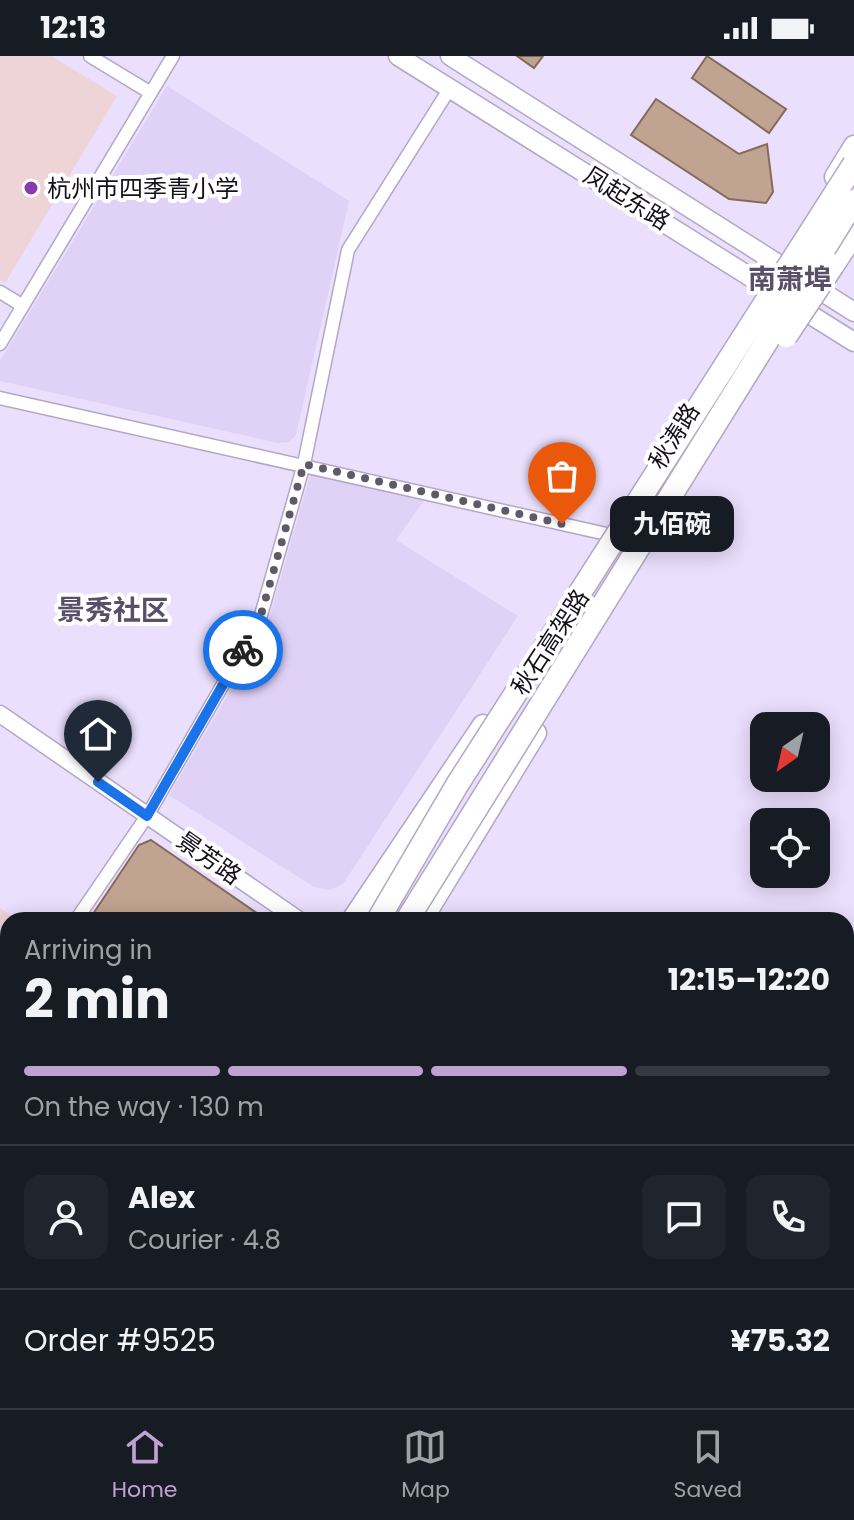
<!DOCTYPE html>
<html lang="en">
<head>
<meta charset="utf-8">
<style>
  :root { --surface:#171b24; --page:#20242c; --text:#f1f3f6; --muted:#9ea1a6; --line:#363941; --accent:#c1a0d4 }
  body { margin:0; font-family:Poppins,"Noto Sans SC",sans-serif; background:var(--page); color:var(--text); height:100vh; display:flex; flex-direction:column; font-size:30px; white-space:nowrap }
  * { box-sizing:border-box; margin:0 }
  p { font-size:26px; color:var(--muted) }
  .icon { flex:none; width:44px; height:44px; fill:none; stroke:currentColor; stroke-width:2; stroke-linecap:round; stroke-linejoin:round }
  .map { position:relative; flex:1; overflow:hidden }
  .panel { position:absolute; left:0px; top:856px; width:854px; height:496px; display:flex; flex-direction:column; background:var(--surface); border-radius:24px 24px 0 0; box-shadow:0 4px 20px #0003 }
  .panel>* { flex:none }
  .needle { width:52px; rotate:214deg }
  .fabs { position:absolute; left:750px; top:656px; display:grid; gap:16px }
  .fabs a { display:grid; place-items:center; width:80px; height:80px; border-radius:16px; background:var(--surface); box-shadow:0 4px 20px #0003; font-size:40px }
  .pin { position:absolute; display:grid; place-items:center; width:68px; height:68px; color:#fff; margin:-82px -34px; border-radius:50% 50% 50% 0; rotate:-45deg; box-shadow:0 0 8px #0007 }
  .pin .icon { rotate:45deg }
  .courier { position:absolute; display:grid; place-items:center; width:80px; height:80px; margin:-40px; border:6px solid #1a73e8; border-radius:50%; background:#fff; color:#222; box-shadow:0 2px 10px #0007 }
  .bubble { position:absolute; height:56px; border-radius:16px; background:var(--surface); box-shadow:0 4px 20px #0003; font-size:26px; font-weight:700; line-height:56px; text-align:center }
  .head em { font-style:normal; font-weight:700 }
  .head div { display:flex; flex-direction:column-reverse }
  .head { display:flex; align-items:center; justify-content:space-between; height:136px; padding:0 24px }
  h1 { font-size:52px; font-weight:700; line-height:60px }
  .bar { display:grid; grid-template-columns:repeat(4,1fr); gap:12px 8px; align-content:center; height:96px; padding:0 24px }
  .bar i { height:10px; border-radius:6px; background:var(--line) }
  .bar .on { background:var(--accent) }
  .bar p { grid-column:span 4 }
  .line { display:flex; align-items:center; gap:20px; padding:0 24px; border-top:2px solid var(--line) }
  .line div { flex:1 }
  .round { display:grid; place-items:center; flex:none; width:84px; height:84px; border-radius:16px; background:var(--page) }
  .status { display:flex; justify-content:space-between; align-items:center; height:56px; padding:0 40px; background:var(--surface); direction:ltr }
  .status svg { height:22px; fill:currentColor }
  .menu { display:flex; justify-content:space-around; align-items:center; height:112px; border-top:2px solid var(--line); background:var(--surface); font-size:22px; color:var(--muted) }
  .menu a { display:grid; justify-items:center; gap:4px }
  .menu .on { color:var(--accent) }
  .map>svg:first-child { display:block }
  .built { fill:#e0d2f7 }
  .education { fill:#eed3d7 }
  .building { fill:#c0a491; stroke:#846a59; stroke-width:2 }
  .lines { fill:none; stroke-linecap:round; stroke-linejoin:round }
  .service-casing { stroke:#b2a7c4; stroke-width:9 }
  .minor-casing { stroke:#b2a7c4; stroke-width:15 }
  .tertiary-casing { stroke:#b2a7c4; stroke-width:19 }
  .secondary-casing { stroke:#b2a7c4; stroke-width:21 }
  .primary-casing { stroke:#b2a7c4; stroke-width:23 }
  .trunk-casing { stroke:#b2a7c4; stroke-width:25 }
  .service { stroke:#fff; stroke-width:6 }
  .minor { stroke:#fff; stroke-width:12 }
  .tertiary { stroke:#fff; stroke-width:16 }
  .secondary { stroke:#fff; stroke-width:18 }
  .primary { stroke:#fff; stroke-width:20 }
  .trunk { stroke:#fff; stroke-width:22 }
  .trunk-bridge-casing { stroke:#b2a7c4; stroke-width:25; stroke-linecap:butt }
  .trunk-bridge { stroke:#fff; stroke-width:22 }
  .done { stroke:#60596a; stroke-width:8; stroke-dasharray:0 14.4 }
  .route { stroke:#1a73e8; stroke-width:10 }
  .poi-dot { fill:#863aab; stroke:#fff; stroke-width:3 }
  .labels { text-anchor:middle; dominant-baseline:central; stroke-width:8; stroke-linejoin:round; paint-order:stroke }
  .poi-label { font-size:24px; fill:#15111b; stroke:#fff; text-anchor:start }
  .street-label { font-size:24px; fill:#15111b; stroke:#fff }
  .quarter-label { font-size:28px; font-weight:bold; fill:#594f68; stroke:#fff }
</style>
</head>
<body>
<div class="status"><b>12:13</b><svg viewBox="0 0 49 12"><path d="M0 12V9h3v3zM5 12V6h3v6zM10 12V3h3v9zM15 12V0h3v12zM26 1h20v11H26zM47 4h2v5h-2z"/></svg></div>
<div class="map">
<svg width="854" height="1352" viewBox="0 0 854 1352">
  <rect width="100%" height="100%" fill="#eadffd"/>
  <path class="built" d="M 167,30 L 349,145 L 296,379 L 289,386 L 278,387 L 0,325 L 0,305 Z
    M 311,416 L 424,444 L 396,484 L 518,560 L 343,828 L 330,834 L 314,831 L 169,739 L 266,573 Z"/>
  <path class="education" d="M 0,0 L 51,0 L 117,40 L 5,227 L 0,224 Z
    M 0,852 L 18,864 L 8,864 L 8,927 L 0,938 Z
    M 846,968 L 854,973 L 854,1352 L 134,1352 L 139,1344 L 846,1344 Z"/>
  <path class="building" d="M 517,0 L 543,0 L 534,12 Z
    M 707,0 L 786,53 L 769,77 L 692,22 Z
    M 656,43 L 739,98 L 767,88 L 773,136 L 766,147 L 729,143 L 631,79 Z
    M 151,784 L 267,864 L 89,864 L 139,789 Z
    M 0,1237 L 8,1242 L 8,1344 L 28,1344 L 23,1352 L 0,1352 Z
    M 448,1344 L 504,1344 L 516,1352 L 460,1352 Z
    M 717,1344 L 798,1344 L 794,1352 L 719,1352 Z"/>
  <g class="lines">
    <defs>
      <path id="service" d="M 375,1352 L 380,1344"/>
      <path id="minor" d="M 90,0 L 151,37
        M 0,236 L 23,250
        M 0,288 L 173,0
        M 0,342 L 611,479
        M 76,864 L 147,760 L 259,566 L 304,408 L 348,194 L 450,32
        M 0,975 L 8,964
        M 846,1046 L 854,1033
        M 846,1154 L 854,1158"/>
      <path id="tertiary" d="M 0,658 L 299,864"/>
      <path id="secondary" d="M 398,0 L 854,286
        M 450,0 L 854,256"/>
      <path id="primary" d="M 835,121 L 854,90
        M 352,864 L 483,669
        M 422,864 L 536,677"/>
      <path id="trunk" d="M 833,209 L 854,177
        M 47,1352 L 54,1344
        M 97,1352 L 101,1344
        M 117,1352 L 122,1344"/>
    </defs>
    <use href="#service" class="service-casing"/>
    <use href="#minor" class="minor-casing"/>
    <use href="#tertiary" class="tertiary-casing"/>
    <use href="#secondary" class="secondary-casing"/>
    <use href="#primary" class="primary-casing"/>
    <use href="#trunk" class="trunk-casing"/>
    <use href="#service" class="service"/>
    <use href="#minor" class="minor"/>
    <use href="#tertiary" class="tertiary"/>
    <use href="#secondary" class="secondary"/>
    <use href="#primary" class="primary"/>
    <use href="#trunk" class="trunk"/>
    <defs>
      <path id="trunk-bridge" d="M 786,280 L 833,209
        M 378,864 L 457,729 L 854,108
        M 407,864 L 854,145"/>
    </defs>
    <use href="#trunk-bridge" class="trunk-bridge-casing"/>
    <use href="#trunk-bridge" class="trunk-bridge"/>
  </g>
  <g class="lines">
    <path class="done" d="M 243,594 L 259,566 L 304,408 L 562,468"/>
    <path class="route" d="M 98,726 L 147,760 L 243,594"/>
  </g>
  <circle class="poi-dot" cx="31" cy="132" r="8"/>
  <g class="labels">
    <g class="poi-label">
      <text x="47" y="132">杭州市四季青小学</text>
    </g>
    <g class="street-label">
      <text transform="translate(627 142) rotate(32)">凤起东路</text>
      <text transform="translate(674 380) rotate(-58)">秋涛路</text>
      <text transform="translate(550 586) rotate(-57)">秋石高架路</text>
      <text transform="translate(209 802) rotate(35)">景芳路</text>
    </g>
    <g class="quarter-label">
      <text x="790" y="223">南萧埠</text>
      <text x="113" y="554">景秀社区</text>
    </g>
  </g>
</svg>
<div class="fabs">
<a><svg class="needle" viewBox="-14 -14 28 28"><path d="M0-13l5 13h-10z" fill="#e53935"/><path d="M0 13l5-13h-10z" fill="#9ea1a6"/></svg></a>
<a><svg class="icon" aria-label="locate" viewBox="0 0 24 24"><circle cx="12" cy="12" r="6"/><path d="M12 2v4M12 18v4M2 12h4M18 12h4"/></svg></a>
</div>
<div class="pin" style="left:562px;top:468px;background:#ea580c"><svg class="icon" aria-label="bag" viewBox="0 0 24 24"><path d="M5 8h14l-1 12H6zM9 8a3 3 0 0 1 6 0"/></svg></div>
<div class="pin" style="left:98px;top:726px;background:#1f2937"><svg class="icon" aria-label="home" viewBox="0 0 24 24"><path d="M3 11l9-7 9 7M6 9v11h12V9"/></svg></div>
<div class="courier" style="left:243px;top:594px"><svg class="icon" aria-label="bike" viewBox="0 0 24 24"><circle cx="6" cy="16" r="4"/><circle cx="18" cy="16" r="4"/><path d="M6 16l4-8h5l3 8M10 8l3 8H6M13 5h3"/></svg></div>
<div class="bubble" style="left:610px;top:440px;width:124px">九佰碗</div>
<section class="panel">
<div class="head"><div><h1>2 min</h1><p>Arriving in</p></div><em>12:15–12:20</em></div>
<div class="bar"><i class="on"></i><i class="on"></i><i class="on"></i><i></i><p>On the way · 130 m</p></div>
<div class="line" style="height:144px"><a class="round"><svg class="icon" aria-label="person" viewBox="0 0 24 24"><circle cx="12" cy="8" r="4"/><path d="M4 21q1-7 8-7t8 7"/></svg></a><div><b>Alex</b><p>Courier · 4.8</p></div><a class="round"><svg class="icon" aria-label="chat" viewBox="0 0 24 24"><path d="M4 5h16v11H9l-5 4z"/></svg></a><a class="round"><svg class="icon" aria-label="phone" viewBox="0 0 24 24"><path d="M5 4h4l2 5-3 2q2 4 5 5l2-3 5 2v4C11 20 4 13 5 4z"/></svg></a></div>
<div class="line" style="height:104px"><div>Order #9525</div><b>¥75.32</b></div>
</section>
</div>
<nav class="menu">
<a class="on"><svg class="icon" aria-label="home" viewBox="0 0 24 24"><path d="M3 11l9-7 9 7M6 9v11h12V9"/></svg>Home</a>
<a><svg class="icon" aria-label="map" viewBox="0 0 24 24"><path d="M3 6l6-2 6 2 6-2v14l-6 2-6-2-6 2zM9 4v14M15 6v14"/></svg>Map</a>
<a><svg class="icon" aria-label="saved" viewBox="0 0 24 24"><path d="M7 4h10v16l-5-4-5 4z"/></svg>Saved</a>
</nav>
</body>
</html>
